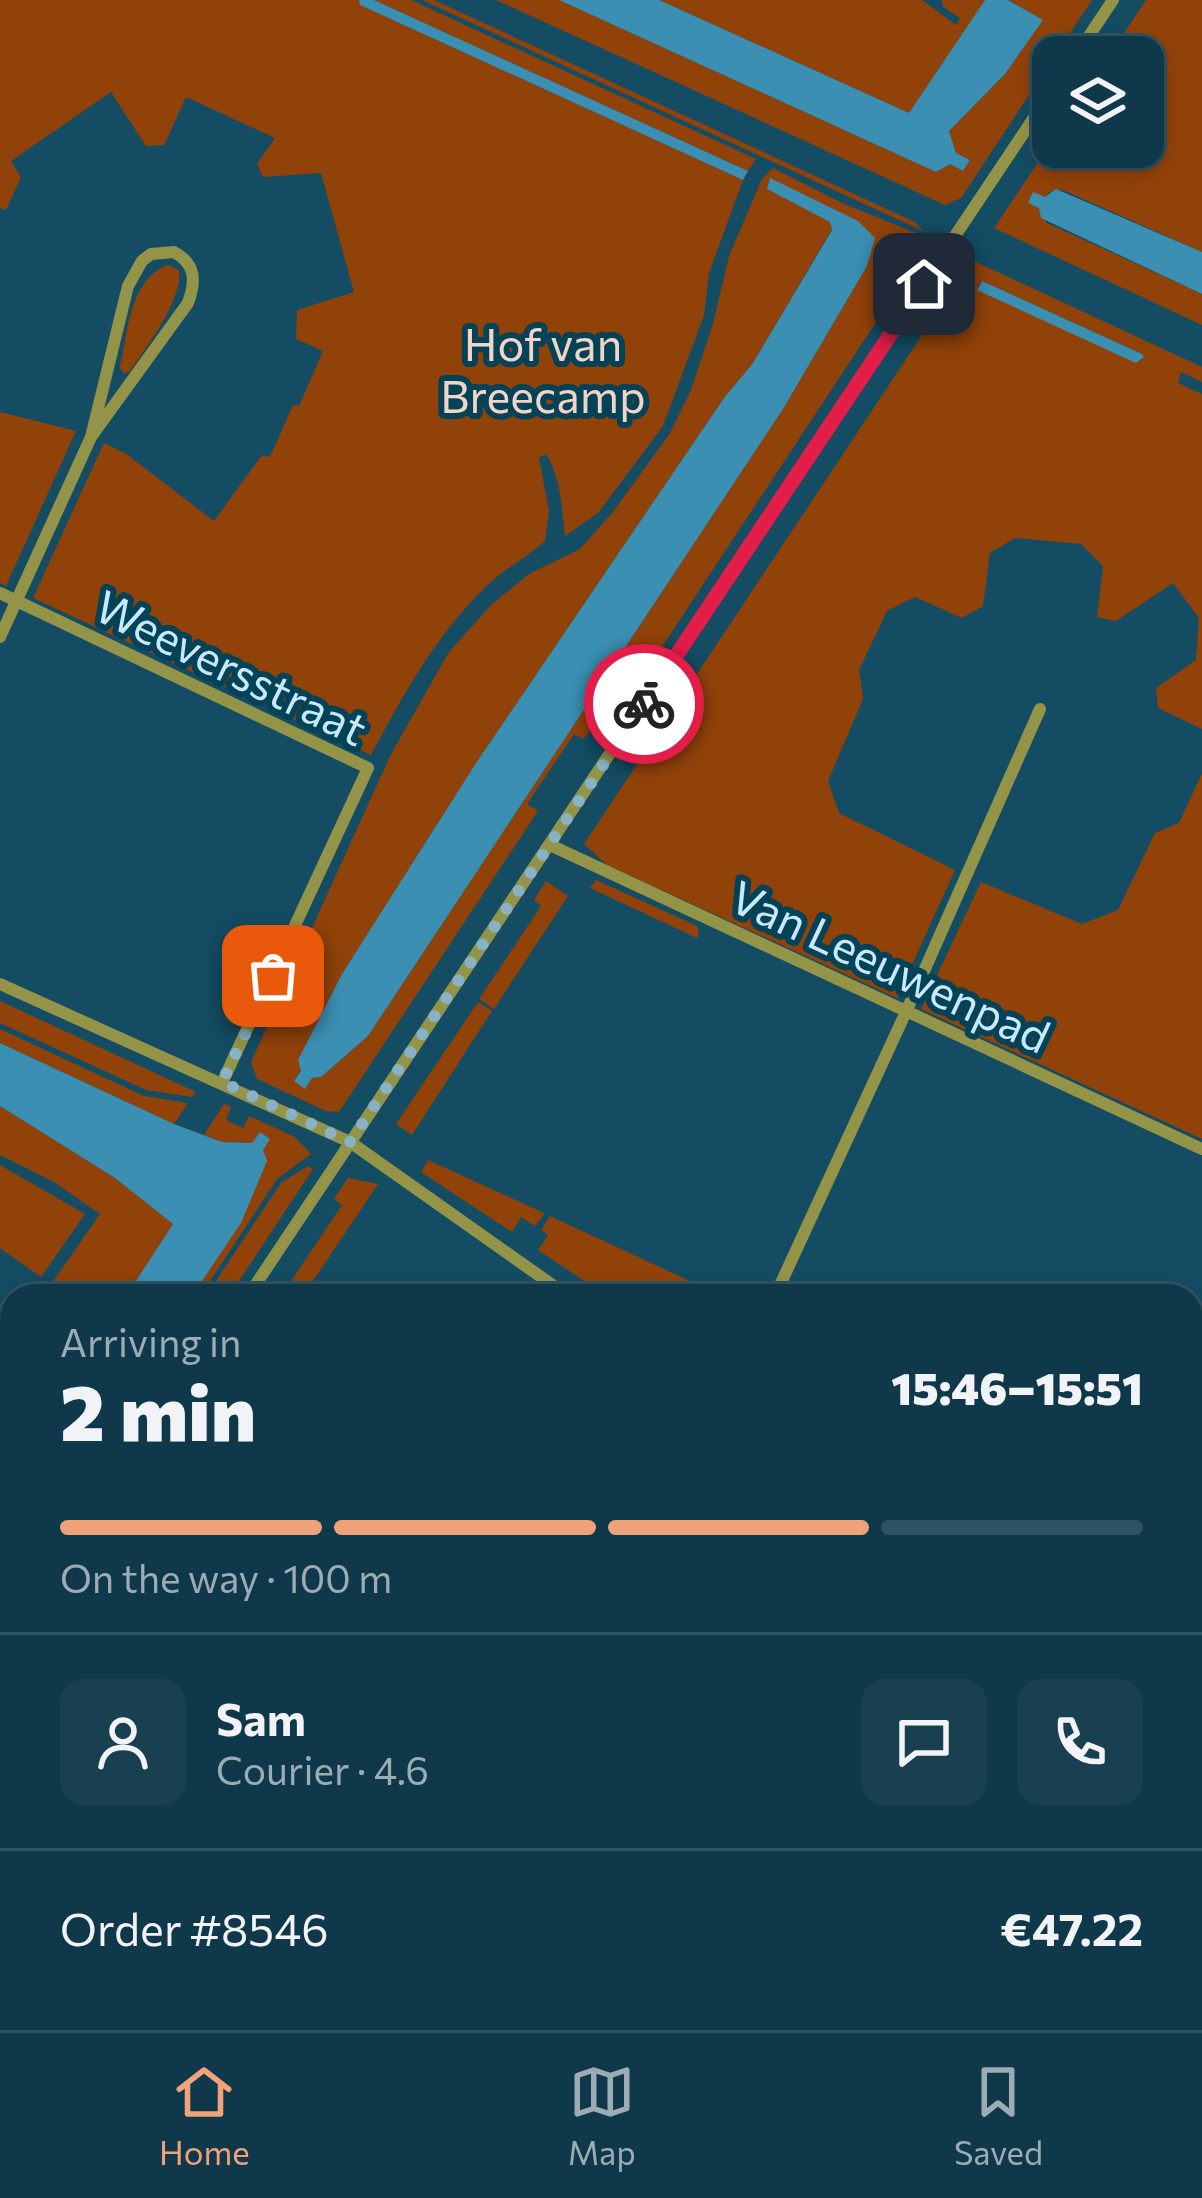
<!DOCTYPE html>
<html lang="en">
<head>
<meta charset="utf-8">
<style>
  :root { --surface:#0f394a; --page:#184051; --text:#f1f3f6; --muted:#9bacb5; --line:#2f5362; --accent:#f0a279 }
  body { margin:0; font-family:Commissioner,sans-serif; background:var(--page); color:var(--text); height:100vh; display:flex; flex-direction:column; font-size:45px; white-space:nowrap }
  * { box-sizing:border-box; margin:0 }
  p { font-size:39px; color:var(--muted) }
  .icon { flex:none; width:66px; height:66px; fill:none; stroke:currentColor; stroke-width:2; stroke-linecap:round; stroke-linejoin:round }
  .map { position:relative; flex:1; overflow:hidden }
  .panel { position:absolute; left:0px; top:1284px; width:1203px; height:747px; display:flex; flex-direction:column; background:var(--surface); border-radius:36px 36px 0 0; box-shadow:0 6px 18px #0003,0 0 0 3px var(--line) }
  .panel>* { flex:none }
  .buttons { position:absolute; left:1032px; top:36px; display:grid; gap:24px }
  .buttons a { display:grid; place-items:center; width:132px; height:132px; border-radius:24px; background:var(--surface); box-shadow:0 6px 18px #0003,0 0 0 3px var(--line); font-size:60px }
  .pin { position:absolute; display:grid; place-items:center; width:102px; height:102px; color:#fff; margin:-51px; border-radius:24px; box-shadow:0 6px 18px #0006 }
  .courier { position:absolute; display:grid; place-items:center; width:120px; height:120px; margin:-60px; border:9px solid #e11d48; border-radius:50%; background:#fff; color:#222; box-shadow:0 3px 15px #0007 }
  .summary em { font-style:normal; font-weight:800 }
  .summary div { display:flex; flex-direction:column-reverse }
  .summary { display:flex; align-items:center; justify-content:space-between; height:204px; padding:0 60px }
  h1 { font-size:78px; font-weight:800; line-height:90px }
  .bar { display:grid; grid-template-columns:repeat(4,1fr); gap:18px 12px; align-content:center; height:144px; padding:0 60px }
  .bar i { height:15px; border-radius:9px; background:var(--line) }
  .bar .on { background:var(--accent) }
  .bar p { grid-column:span 4 }
  .line { display:flex; align-items:center; gap:30px; padding:0 60px; border-top:3px solid var(--line) }
  .line div { flex:1 }
  .round { display:grid; place-items:center; flex:none; width:126px; height:126px; border-radius:24px; background:var(--page) }
  .tab-bar { display:flex; justify-content:space-around; align-items:center; height:168px; border-top:3px solid var(--line); background:var(--surface); font-size:33px; color:var(--muted) }
  .tab-bar a { display:grid; justify-items:center; gap:6px }
  .tab-bar .on { color:var(--accent) }
  .map>svg:first-child { display:block }
  .green { fill:#914209; fill-rule:evenodd }
  .water { fill:#3b8fb2 }
  .lines { fill:none; stroke-linecap:round; stroke-linejoin:round }
  .service { stroke:#949448; stroke-width:9 }
  .minor { stroke:#949448; stroke-width:12 }
  .done { stroke:#88b2c5; stroke-width:12; stroke-dasharray:0 21.6 }
  .route { stroke:#e11d48; stroke-width:15 }
  .labels { text-anchor:middle; dominant-baseline:central; stroke-width:12; stroke-linejoin:round; paint-order:stroke }
  .park-label { font-size:45px; fill:#f2d5c6; stroke:#044257 }
  .street-label { font-size:45px; fill:#c7e9fa; stroke:#044257 }
</style>
</head>
<body>
<div class="map">
<svg width="1202" height="2030" viewBox="0 0 1202 2030">
  <rect width="100%" height="100%" fill="#144c63"/>
  <path class="green" d="M 0,0 L 359,0 L 360,5 L 743,180 L 709,273 L 704,315 L 663,426 L 598,513 L 565,536 C 562,509 561,478 546,454 L 539,458 L 549,511 L 545,541 C 529,556 509,566 493,580 C 440,628 404,693 371,755 L 33,598 L 104,443 L 125,453 L 214,521 L 262,455 L 270,457 L 293,405 L 299,406 L 323,351 L 296,339 L 297,310 L 354,292 L 321,173 L 263,177 L 257,164 L 275,138 L 186,97 L 164,145 L 146,146 L 111,92 L 11,161 L 21,177 L 6,210 L 0,208 Z
    M 374,0 L 411,0 L 756,159 L 748,171 Z
    M 422,0 L 434,0 L 915,222 L 923,231 Z
    M 496,0 L 559,0 L 936,172 L 950,164 L 963,171 L 970,160 L 956,153 L 949,131 L 1005,74 L 1042,20 L 1009,0 L 1092,0 L 961,198 L 945,205 Z
    M 659,0 L 922,0 L 956,25 L 960,18 L 943,7 L 942,0 L 985,0 L 909,113 Z
    M 1146,0 L 1202,0 L 1202,252 L 1063,190 L 1049,192 L 1040,208 L 1047,223 L 1202,294 L 1202,325 L 994,228 L 1053,140 L 1053,147 L 1143,147 L 1143,57 L 1108,57 Z
    M 773,168 L 842,203 L 923,236 L 925,248 L 644,674 L 583,739 L 574,734 L 527,804 L 538,811 L 339,1112 L 326,1111 L 257,1079 L 251,1062 L 391,754 L 449,652 L 491,605 L 529,574 L 580,549 L 613,512 L 670,433 L 691,390 L 713,324 L 729,256 L 762,179 ZM 770,179 L 874,238 L 867,266 L 783,409 L 368,1036 L 321,1077 L 294,1081 L 301,1070 L 298,1060 L 342,974 L 476,763 L 724,398 L 753,363 L 832,229 L 831,222 L 767,189 Z
    M 972,260 L 1202,367 L 1202,382 L 1181,372 L 1178,383 L 1202,394 L 1202,729 L 1158,708 L 1156,688 L 1196,660 L 1199,618 L 1173,583 L 1116,621 L 1097,617 L 1103,566 L 1081,544 L 1015,538 L 990,553 L 983,606 L 962,618 L 915,597 L 887,611 L 859,670 L 863,699 L 828,781 L 839,813 L 955,870 L 897,998 L 607,865 L 584,844 ZM 982,281 L 1142,354 L 1143,357 L 1140,361 L 977,287 Z
    M 168,265 L 179,270 C 184,297 146,348 130,371 L 124,373 L 120,368 C 128,332 129,280 168,265 Z
    M 0,412 L 76,431 L 6,586 L 0,583 Z
    M 1202,773 L 1202,1139 L 921,1009 L 981,882 L 1082,924 L 1118,910 L 1155,833 L 1179,823 Z
    M 596,880 L 697,926 L 699,933 L 697,938 L 590,888 Z
    M 546,881 L 568,896 L 494,1009 L 479,999 L 541,906 L 534,900 Z
    M 0,1001 L 196,1092 L 192,1097 L 146,1090 L 0,1023 Z
    M 478,1002 L 492,1011 L 412,1135 L 396,1124 Z
    M 0,1029 L 144,1096 L 188,1103 L 174,1124 L 0,1043 Z
    M 224,1104 L 231,1107 L 226,1120 L 243,1128 L 249,1116 L 295,1137 L 311,1154 L 277,1179 L 200,1296 L 192,1296 C 221,1252 270,1188 259,1133 L 252,1143 L 222,1142 L 204,1135 Z
    M 0,1106 L 115,1178 L 173,1224 L 126,1296 L 43,1296 L 100,1214 L 54,1182 L 0,1155 Z
    M 428,1160 L 544,1213 L 544,1214 L 535,1226 L 521,1217 L 512,1232 L 421,1172 Z
    M 0,1165 L 85,1214 L 41,1277 L 0,1248 Z
    M 308,1166 L 313,1169 L 229,1296 L 206,1296 L 281,1183 Z
    M 348,1178 L 378,1184 L 303,1296 L 281,1296 L 342,1205 L 334,1199 Z
    M 550,1216 L 722,1296 L 607,1296 L 538,1250 L 548,1235 L 541,1230 Z
    M 12,1338 L 12,1467 L 0,1485 L 0,1355 Z
    M 830,2019 L 918,2019 L 934,2030 L 854,2030 Z"/>
  <path class="water" d="M 359,0 L 374,0 L 748,171 L 743,180 L 360,5 Z
    M 559,0 L 659,0 L 909,113 L 985,0 L 1008,0 L 1043,20 L 1005,74 L 949,131 L 956,153 L 970,160 L 963,171 L 950,164 L 936,172 Z
    M 770,178 L 858,221 L 875,238 L 867,266 L 783,409 L 368,1036 L 321,1077 L 312,1078 L 305,1089 L 294,1081 L 301,1071 L 298,1060 L 342,974 L 476,763 L 724,398 L 753,363 L 832,230 L 830,222 L 767,189 Z
    M 1056,189 L 1202,252 L 1202,294 L 1041,218 L 1039,208 L 1028,203 L 1033,192 L 1045,197 Z
    M 982,281 L 1142,354 L 1144,357 L 1136,363 L 977,290 Z
    M 0,1043 L 174,1124 L 222,1142 L 252,1143 L 260,1132 L 270,1139 L 263,1150 L 267,1161 L 241,1223 L 192,1296 L 126,1296 L 173,1224 L 115,1178 L 0,1106 Z
    M 12,1467 L 12,1566 L 0,1584 L 0,1485 Z"/>
  <g class="lines">
    <path class="service" d="M 0,2014 L 23,2030
      M 530,2019 L 546,2030
      M 479,2030 L 486,2019"/>
    <path class="minor" d="M 1075,57 L 1113,0
      M 0,593 L 368,768 L 222,1083
      M 0,637 L 91,437 L 128,286 L 142,261 L 151,254 L 174,252 C 196,264 196,281 188,303 L 91,437
      M 550,845 L 1202,1149
      M 0,984 L 350,1142 L 568,1296
      M 248,1296 L 1053,89
      M 775,1296 L 905,1014 L 1040,709
      M 1191,1526 L 1202,1532
      M 0,1669 L 12,1651
      M 943,2019 L 959,2030
      M 741,2030 L 748,2019"/>
  </g>
  <g class="lines">
    <path class="done" d="M 273,976 L 222,1082 L 350,1142 L 644,704"/>
    <path class="route" d="M 644,704 L 924,284"/>
  </g>
  <g class="labels">
    <g class="park-label">
      <text x="543" y="342">Hof van<tspan x="543" dy="52">Breecamp</tspan></text>
    </g>
    <g class="street-label">
      <text transform="translate(232 666) rotate(26)">Weeversstraat</text>
      <text transform="translate(891 965) rotate(25)">Van Leeuwenpad</text>
    </g>
  </g>
</svg>
<div class="buttons">
<a><svg class="icon" aria-label="layers" viewBox="0 0 24 24"><path d="M12 4l9 5-9 5-9-5zM3 14l9 5 9-5"/></svg></a>
</div>
<div class="pin" style="left:273px;top:976px;background:#ea580c"><svg class="icon" aria-label="bag" viewBox="0 0 24 24"><path d="M5 8h14l-1 12H6zM9 8a3 3 0 0 1 6 0"/></svg></div>
<div class="pin" style="left:924px;top:284px;background:#1f2937"><svg class="icon" aria-label="home" viewBox="0 0 24 24"><path d="M3 11l9-7 9 7M6 9v11h12V9"/></svg></div>
<div class="courier" style="left:644px;top:704px"><svg class="icon" aria-label="bike" viewBox="0 0 24 24"><circle cx="6" cy="16" r="4"/><circle cx="18" cy="16" r="4"/><path d="M6 16l4-8h5l3 8M10 8l3 8H6M13 5h3"/></svg></div>
<section class="panel">
<div class="summary"><div><h1>2 min</h1><p>Arriving in</p></div><em>15:46–15:51</em></div>
<div class="bar"><i class="on"></i><i class="on"></i><i class="on"></i><i></i><p>On the way · 100 m</p></div>
<div class="line" style="height:216px"><a class="round"><svg class="icon" aria-label="person" viewBox="0 0 24 24"><circle cx="12" cy="8" r="4"/><path d="M4 21q1-7 8-7t8 7"/></svg></a><div><b>Sam</b><p>Courier · 4.6</p></div><a class="round"><svg class="icon" aria-label="chat" viewBox="0 0 24 24"><path d="M4 5h16v11H9l-5 4z"/></svg></a><a class="round"><svg class="icon" aria-label="phone" viewBox="0 0 24 24"><path d="M5 4h4l2 5-3 2q2 4 5 5l2-3 5 2v4C11 20 4 13 5 4z"/></svg></a></div>
<div class="line" style="height:156px"><div>Order #8546</div><b>€47.22</b></div>
</section>
</div>
<nav class="tab-bar">
<a class="on"><svg class="icon" aria-label="home" viewBox="0 0 24 24"><path d="M3 11l9-7 9 7M6 9v11h12V9"/></svg>Home</a>
<a><svg class="icon" aria-label="map" viewBox="0 0 24 24"><path d="M3 6l6-2 6 2 6-2v14l-6 2-6-2-6 2zM9 4v14M15 6v14"/></svg>Map</a>
<a><svg class="icon" aria-label="saved" viewBox="0 0 24 24"><path d="M7 4h10v16l-5-4-5 4z"/></svg>Saved</a>
</nav>
</body>
</html>
